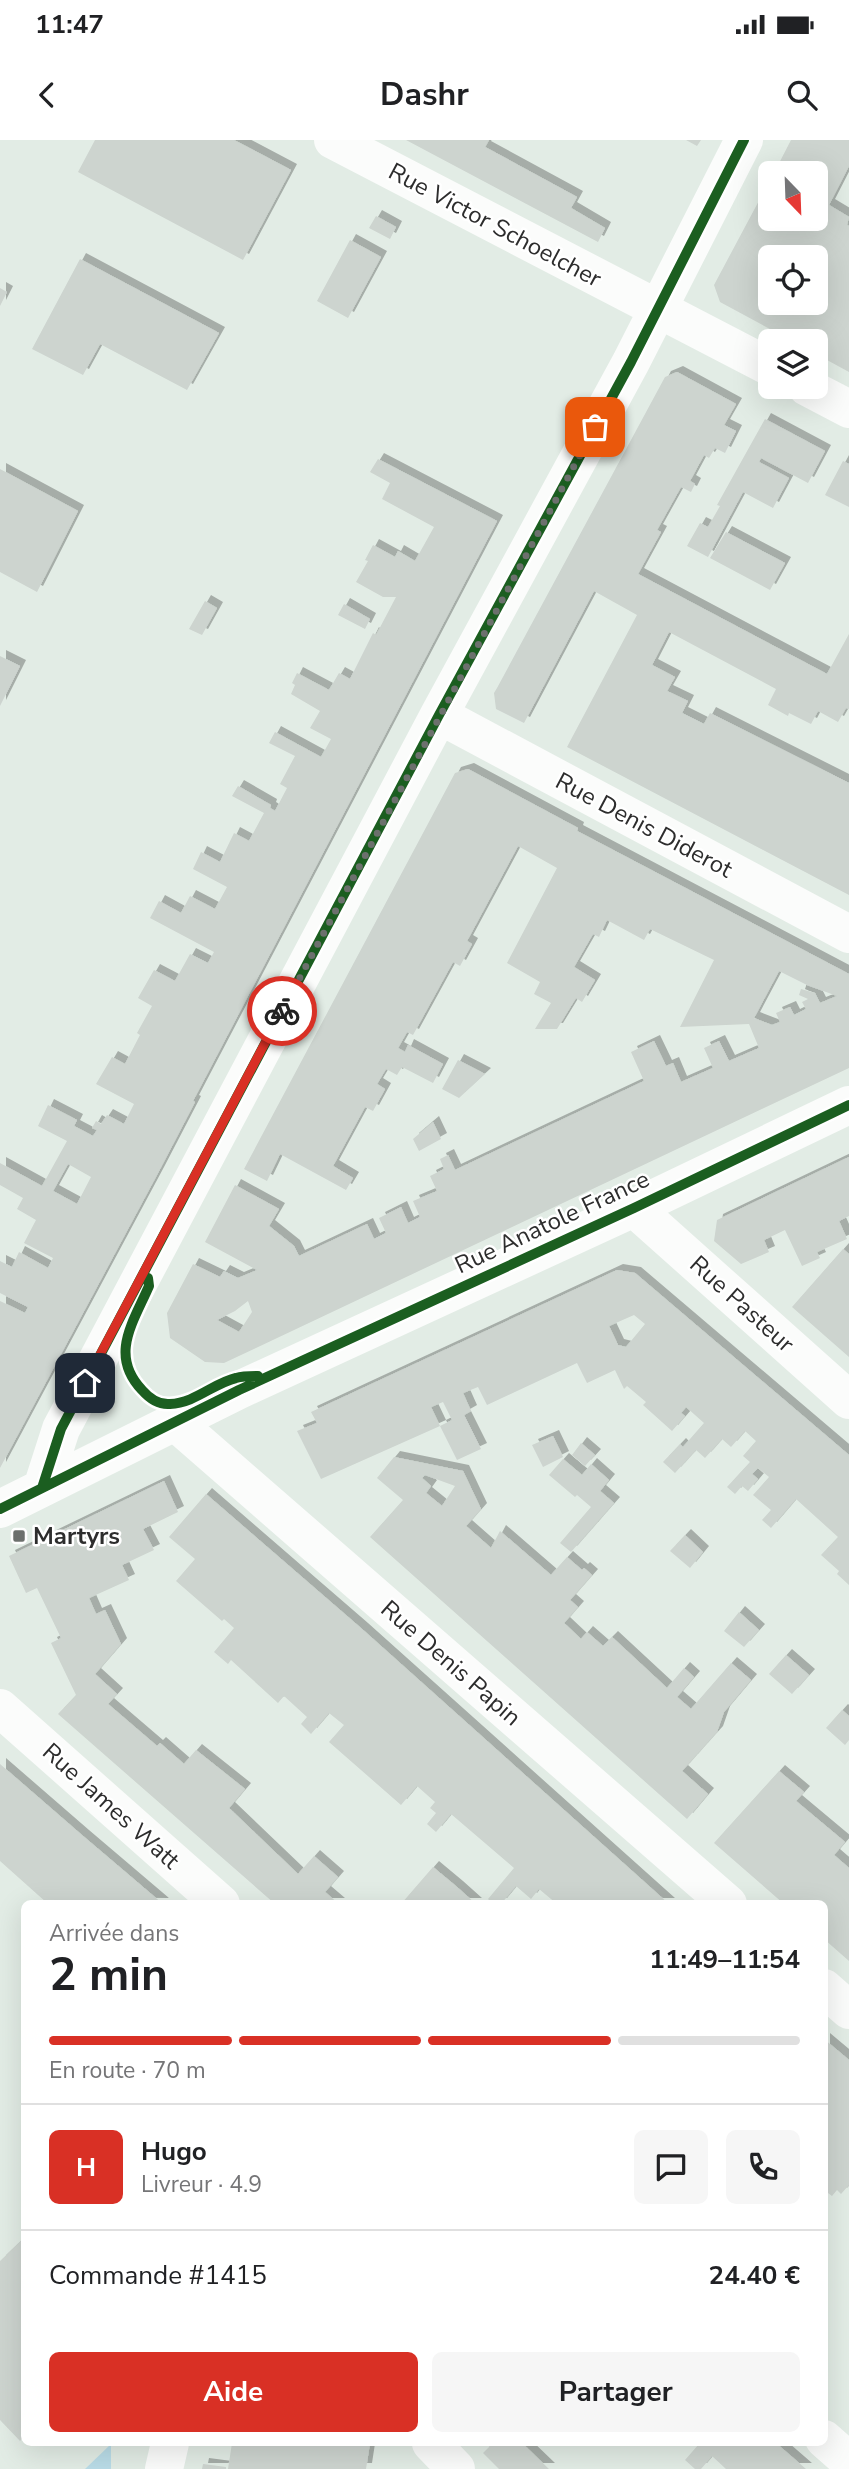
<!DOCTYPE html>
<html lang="fr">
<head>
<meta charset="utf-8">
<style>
  :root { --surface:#fff; --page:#f6f6f6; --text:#202124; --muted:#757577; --line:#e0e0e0; --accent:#d93025 }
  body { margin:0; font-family:"Nunito Sans",sans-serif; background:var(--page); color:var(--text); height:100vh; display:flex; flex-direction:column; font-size:26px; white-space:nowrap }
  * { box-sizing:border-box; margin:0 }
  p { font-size:23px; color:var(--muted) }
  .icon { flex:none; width:38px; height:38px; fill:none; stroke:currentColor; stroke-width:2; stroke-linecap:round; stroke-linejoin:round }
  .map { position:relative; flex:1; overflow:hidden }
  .drawer { position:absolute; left:21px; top:1760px; width:807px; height:546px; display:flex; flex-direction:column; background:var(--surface); border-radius:10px; box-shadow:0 7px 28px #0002 }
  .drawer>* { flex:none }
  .needle { width:46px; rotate:157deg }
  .controls { position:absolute; left:758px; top:21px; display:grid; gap:14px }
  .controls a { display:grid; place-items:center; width:70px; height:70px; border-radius:10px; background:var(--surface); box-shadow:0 7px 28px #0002; font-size:35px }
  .pin { position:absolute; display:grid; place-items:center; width:60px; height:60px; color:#fff; margin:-30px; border-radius:14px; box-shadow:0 4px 10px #0006 }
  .courier { position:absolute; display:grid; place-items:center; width:70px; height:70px; margin:-35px; border:5px solid #d93025; border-radius:50%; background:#fff; color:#222; box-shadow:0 2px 9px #0007 }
  .head em { font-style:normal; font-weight:700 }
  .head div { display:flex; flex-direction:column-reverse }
  .head { display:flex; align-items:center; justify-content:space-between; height:119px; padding:0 28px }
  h1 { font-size:46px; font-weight:700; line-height:52px }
  .bar { display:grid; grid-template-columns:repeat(4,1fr); gap:10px 7px; align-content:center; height:84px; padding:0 28px }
  .bar i { height:9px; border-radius:5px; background:var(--line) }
  .bar .on { background:var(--accent) }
  .bar p { grid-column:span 4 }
  .line { display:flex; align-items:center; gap:18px; padding:0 28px; border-top:2px solid var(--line) }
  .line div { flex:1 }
  .round { display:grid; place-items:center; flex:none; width:74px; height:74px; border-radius:10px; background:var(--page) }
  .button { display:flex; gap:14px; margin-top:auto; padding:14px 28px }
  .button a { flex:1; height:80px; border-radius:10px; background:var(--accent); color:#fff; font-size:28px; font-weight:700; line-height:80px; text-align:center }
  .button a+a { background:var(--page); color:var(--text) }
  .status { display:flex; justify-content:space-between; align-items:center; height:49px; padding:0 35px; background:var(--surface); direction:ltr }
  .status svg { height:19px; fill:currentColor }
  header { display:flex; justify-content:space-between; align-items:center; height:91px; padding:0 28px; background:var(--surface); font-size:32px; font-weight:700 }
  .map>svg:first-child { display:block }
  .green { fill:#b9dce7 }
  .building { fill:#cdd4cf; fill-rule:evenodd; filter:url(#shadow) }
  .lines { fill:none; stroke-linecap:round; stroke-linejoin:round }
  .minor { stroke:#fbfcfb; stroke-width:38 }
  .cycleway-casing { stroke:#fff; stroke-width:15 }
  .cycleway { stroke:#1b5e20; stroke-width:10 }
  .done { stroke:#6c706d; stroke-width:7; stroke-dasharray:0 12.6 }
  .route { stroke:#d93025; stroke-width:9 }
  .poi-dot { fill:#6c706d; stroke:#fff; stroke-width:2.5 }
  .labels { text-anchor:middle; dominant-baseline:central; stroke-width:5; stroke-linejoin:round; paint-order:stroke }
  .street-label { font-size:24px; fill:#2d2d2d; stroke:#fff }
  .poi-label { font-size:24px; font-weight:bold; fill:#2d2d2d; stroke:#fff; text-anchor:start }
</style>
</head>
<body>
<div class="status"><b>11:47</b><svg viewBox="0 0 49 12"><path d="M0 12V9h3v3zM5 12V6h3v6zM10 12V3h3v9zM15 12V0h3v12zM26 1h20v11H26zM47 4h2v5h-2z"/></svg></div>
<header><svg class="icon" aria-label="back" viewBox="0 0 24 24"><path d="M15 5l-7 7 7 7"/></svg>Dashr<svg class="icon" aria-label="search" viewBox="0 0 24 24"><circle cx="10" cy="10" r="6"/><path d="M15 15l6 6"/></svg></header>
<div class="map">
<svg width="849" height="2329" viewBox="0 0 849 2329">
  <defs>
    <filter id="shadow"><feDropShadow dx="6" dy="-6" stdDeviation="0" flood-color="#0004"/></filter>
  </defs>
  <rect width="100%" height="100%" fill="#e2ece5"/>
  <path class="green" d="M 111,2304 L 111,2329 L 85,2329 Z"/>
  <path class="building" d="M 95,0 L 234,0 L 291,30 L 243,120 L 78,32 Z
    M 406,0 L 489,0 L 485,7 L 577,57 L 571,68 L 605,88 L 598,102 Z
    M 686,0 L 701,0 L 697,6 Z
    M 791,0 L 849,0 L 849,26 L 829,65 L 849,77 L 847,85 L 849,86 L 849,232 L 816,214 L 816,201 L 792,201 L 720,162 L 714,145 L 770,40 L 770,79 L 816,79 L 816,33 L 774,33 ZM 770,117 L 816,117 L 816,163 L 770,163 Z
    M 376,76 L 396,87 L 390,99 L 369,88 Z
    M 350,100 L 381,117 L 348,178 L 317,161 Z
    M 80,119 L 219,193 L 187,250 L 100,204 L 83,235 L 32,209 Z
    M 0,148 L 7,152 L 0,166 Z
    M 677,232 L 736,264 L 724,285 L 736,291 L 725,313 L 715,308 L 709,318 L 704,315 L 690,341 L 695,344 L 691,352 L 681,347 L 657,390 L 661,392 L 638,434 L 827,534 L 849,494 L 849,569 L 846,568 L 838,582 L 818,571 L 811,584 L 789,573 L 788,576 L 768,565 L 776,549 L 669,492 L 652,525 L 675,537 L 667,551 L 688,561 L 682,573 L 704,584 L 710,573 L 849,643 L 849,755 L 567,607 L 637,475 L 594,451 L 524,583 L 496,569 L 494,553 L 497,548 L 665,237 Z
    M 765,279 L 825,311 L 808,343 L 761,318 L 759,322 L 789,338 L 773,368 L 743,352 L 708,417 L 687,406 L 700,383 L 708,387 L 720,366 L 717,365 Z
    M 378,319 L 497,381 L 193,961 L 195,962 L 158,1033 L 0,1328 L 0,1161 L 25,1173 L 28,1167 L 0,1153 L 0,1121 L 12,1127 L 19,1112 L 48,1128 L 53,1118 L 24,1103 L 36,1080 L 17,1069 L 23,1058 L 0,1045 L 0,1023 L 42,1046 L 67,1001 L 38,986 L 48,965 L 77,980 L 74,986 L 93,996 L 97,990 L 92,988 L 96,981 L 101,984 L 107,975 L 124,984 L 134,964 L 96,944 L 112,917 L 125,924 L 140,895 L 137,893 L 152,866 L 138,858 L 154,830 L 175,841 L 190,814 L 208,823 L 214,812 L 150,778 L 159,761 L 181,773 L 190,756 L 215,769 L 227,747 L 193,729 L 201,712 L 220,722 L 234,693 L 249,701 L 264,673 L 232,656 L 238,646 L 271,665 L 270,668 L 275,671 L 287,648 L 280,644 L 295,616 L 269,603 L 275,592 L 321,617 L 331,599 L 310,588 L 320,571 L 291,554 L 295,545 L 292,543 L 297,533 L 329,550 L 339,533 L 350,539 L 373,493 L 376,495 L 396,457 L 383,457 L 356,442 L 368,421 L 365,420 L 373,405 L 395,417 L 398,411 L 415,421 L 434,387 L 382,359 L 390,343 L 370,332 ZM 68,1024 L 91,1037 L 77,1064 L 53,1051 Z
    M 843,321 L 849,324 L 849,367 L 825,355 Z
    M 0,329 L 78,371 L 37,452 L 0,432 Z
    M 726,392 L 785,423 L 770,450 L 710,418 Z
    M 205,461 L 217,468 L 202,495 L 189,489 Z
    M 344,464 L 370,479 L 365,489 L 338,475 Z
    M 0,516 L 20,526 L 0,566 Z
    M 468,629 L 578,688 L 577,691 L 849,834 L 849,928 L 224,1223 L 205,1222 L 170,1198 L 167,1173 L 193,1124 L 220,1137 L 224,1131 L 238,1138 L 257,1130 L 205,1102 L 235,1045 L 279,1069 L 269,1086 L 294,1106 L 299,1116 L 367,1084 L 374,1099 L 386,1093 L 379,1078 L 401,1067 L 408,1083 L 420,1077 L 413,1061 L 437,1051 L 430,1036 L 444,1029 L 440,1019 L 448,1015 L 455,1030 L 644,941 L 631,912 L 654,901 L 666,926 L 673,923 L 681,942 L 713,928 L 704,908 L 719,901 L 729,921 L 759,908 L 749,884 L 680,887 L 714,820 L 650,789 L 644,800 L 607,780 L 599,797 L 593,794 L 574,827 L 595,840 L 582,862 L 576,858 L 557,889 L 535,889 L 551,863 L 534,854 L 540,842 L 507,823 L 557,728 L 518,706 L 467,801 L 472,804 L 460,826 L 453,822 L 413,895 L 407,892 L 398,908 L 405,912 L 408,905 L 443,924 L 433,943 L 402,927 L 397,935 L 386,929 L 377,944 L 385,949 L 373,971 L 365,967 L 333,1026 L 353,1038 L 346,1050 L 280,1014 L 267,1041 L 244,1029 L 455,633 ZM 779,831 L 807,845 L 837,856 L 820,863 L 815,853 L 801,849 L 799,855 L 808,859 L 802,862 L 806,869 L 794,875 L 790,867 L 776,873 L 780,882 L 772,885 L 754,878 ZM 248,1161 L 252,1172 L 239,1192 L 217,1180 L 235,1171 Z
    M 458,920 L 485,934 L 459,958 L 442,949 Z
    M 433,982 L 441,999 L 419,1011 L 413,999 Z
    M 849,1017 L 849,1076 L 839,1081 L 847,1099 L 817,1112 L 820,1118 L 802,1126 L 785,1090 L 764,1100 L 769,1112 L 741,1124 L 714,1101 L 717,1080 Z
    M 843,1109 L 849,1114 L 849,1217 L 792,1167 Z
    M 617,1130 L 635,1133 L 849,1315 L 849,1445 L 837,1434 L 839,1431 L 821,1415 L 838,1397 L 796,1359 L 771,1388 L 762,1380 L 771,1370 L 753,1355 L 769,1337 L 758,1328 L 752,1334 L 758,1339 L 748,1351 L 742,1346 L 735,1354 L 727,1347 L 750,1322 L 743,1316 L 756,1301 L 745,1291 L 731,1307 L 722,1299 L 705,1318 L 696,1310 L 675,1333 L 663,1322 L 680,1304 L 683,1307 L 704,1283 L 686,1267 L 681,1273 L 685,1276 L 672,1291 L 643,1265 L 646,1262 L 627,1246 L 624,1249 L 615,1230 L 587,1243 L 577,1223 L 487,1265 L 478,1247 L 463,1253 L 471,1271 L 464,1275 L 481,1309 L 457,1320 L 440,1286 L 321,1339 L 297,1291 L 317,1283 L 311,1272 ZM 634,1175 L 645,1184 L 626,1207 L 618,1205 L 609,1186 ZM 443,1262 L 452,1280 L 440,1286 L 431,1267 Z
    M 553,1296 L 563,1317 L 543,1327 L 532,1305 Z
    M 581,1303 L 595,1315 L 585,1326 L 572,1315 Z
    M 394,1317 L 463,1331 L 481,1369 L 466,1386 L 491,1408 L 500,1391 L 551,1435 L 567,1417 L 582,1430 L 584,1428 L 592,1435 L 570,1460 L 578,1467 L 564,1483 L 581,1499 L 587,1492 L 603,1506 L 612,1497 L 667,1548 L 684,1528 L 694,1537 L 677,1557 L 691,1569 L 731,1523 L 751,1540 L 724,1572 L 717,1592 L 682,1631 L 708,1654 L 687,1679 L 370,1397 L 403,1360 L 377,1338 ZM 425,1335 L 455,1346 L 442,1366 L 426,1353 L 431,1346 L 422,1338 Z
    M 563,1319 L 582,1335 L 591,1324 L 609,1340 L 600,1351 L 614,1363 L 571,1412 L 560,1403 L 591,1367 L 577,1355 L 575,1357 L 549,1335 Z
    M 164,1341 L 178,1372 L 143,1389 L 154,1410 L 122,1425 L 129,1440 L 89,1458 L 96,1474 L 105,1470 L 121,1504 L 95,1534 L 117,1554 L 108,1564 L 157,1606 L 160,1603 L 184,1624 L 196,1610 L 245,1649 L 229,1668 L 298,1734 L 314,1716 L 338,1737 L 325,1752 L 339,1764 L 275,1764 L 58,1574 L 76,1555 L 51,1503 L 61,1498 L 37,1448 L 26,1453 L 9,1416 Z
    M 206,1354 L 362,1489 L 669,1764 L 557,1764 L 539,1749 L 531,1759 L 516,1746 L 501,1764 L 493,1764 L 488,1759 L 514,1728 L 451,1674 L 436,1692 L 427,1684 L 436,1673 L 430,1668 L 435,1662 L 417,1646 L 401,1665 L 329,1602 L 344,1585 L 329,1573 L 311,1594 L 301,1584 L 307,1577 L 284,1556 L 278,1563 L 231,1520 L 228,1524 L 214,1512 L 234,1488 L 224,1479 L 222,1481 L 176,1441 L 195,1419 L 169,1397 Z
    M 685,1395 L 703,1412 L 690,1428 L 670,1411 Z
    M 739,1472 L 759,1490 L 744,1507 L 724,1491 Z
    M 786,1515 L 809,1535 L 792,1554 L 769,1534 Z
    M 842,1570 L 849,1576 L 849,1600 L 845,1605 L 826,1588 Z
    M 0,1624 L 83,1696 L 163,1764 L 47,1763 L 0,1721 Z
    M 779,1631 L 804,1652 L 796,1661 L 845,1702 L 834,1715 L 849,1728 L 849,1821 L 824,1799 L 824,1764 L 784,1764 L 714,1703 Z
    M 433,1727 L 457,1747 L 476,1764 L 401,1764 Z
    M 824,1899 L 849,1920 L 849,2045 L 841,2054 L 837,2050 L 832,2056 L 824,2050 L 826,2044 L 824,2043 Z
    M 24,2098 L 24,2297 L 20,2301 L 0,2280 L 0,2121 Z
    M 232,2303 L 370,2303 L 366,2329 L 228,2329 Z
    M 493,2303 L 522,2303 L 549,2329 L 499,2329 L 483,2313 Z
    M 697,2303 L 776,2303 L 806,2329 L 726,2329 L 712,2316 L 701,2329 L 695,2329 L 685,2320 L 699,2304 Z
    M 203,2324 L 226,2327 L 226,2329 L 202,2329 Z"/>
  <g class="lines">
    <path class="minor" d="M 333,0 L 770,227
      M 807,247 L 849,269
      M 439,575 L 849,794
      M 634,1068 L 849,1260
      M 175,1282 L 728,1764
      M 42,1348 L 61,1289 L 439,575 L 631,222 L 744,0
      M 0,1369 L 239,1250 L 634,1068 L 849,965
      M 0,1568 L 221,1764
      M 824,1848 L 849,1870
      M 824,2299 L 849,2321
      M 431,2303 L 456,2329
      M 164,2329 L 170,2303"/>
    <defs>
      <path id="cycleway" d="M 148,1138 L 149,1146 C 133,1183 109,1215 142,1250 C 149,1258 159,1265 170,1264 C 195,1263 214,1243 236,1238 C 243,1236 251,1236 258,1236
        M 42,1348 L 61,1289 L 439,575 L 631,222 L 744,0
        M 0,1369 L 239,1250 L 634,1068 L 849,965"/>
    </defs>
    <use href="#cycleway" class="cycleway-casing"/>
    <use href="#cycleway" class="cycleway"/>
  </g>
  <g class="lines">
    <path class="done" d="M 282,871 L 595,287"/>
    <path class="route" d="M 85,1243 L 282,871"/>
  </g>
  <rect class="poi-dot" x="12" y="1389" width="14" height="14" rx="3.5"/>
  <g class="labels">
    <g class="street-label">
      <text transform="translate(495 85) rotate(28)">Rue Victor Schoelcher</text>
      <text transform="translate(644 685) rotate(28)">Rue Denis Diderot</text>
      <text transform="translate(552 1082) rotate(-25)">Rue Anatole France</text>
      <text transform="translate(742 1164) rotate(42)">Rue Pasteur</text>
      <text transform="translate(451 1523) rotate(41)">Rue Denis Papin</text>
      <text transform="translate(111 1666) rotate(42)">Rue James Watt</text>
    </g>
    <g class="poi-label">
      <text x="33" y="1396">Martyrs</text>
    </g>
  </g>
</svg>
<div class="controls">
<a><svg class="needle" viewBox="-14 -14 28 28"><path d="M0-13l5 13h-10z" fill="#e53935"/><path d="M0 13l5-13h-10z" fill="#757577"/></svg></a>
<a><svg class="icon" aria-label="locate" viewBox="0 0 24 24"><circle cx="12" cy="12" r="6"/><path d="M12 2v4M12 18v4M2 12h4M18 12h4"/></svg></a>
<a><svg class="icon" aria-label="layers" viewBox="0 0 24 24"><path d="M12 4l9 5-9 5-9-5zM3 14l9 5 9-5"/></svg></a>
</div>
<div class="pin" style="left:595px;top:287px;background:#ea580c"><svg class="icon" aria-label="bag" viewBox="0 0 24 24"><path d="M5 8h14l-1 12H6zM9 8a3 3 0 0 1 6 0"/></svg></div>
<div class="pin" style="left:85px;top:1243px;background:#1f2937"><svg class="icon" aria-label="home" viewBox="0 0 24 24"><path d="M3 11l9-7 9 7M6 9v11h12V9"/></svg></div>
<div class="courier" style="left:282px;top:871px"><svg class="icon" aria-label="bike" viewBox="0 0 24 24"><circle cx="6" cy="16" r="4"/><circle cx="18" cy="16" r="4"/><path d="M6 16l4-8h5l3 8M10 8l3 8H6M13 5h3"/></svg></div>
<section class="drawer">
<div class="head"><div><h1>2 min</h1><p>Arrivée dans</p></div><em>11:49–11:54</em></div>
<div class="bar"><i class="on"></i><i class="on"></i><i class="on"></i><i></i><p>En route · 70 m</p></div>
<div class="line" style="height:126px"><b class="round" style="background:var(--accent);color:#fff">H</b><div><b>Hugo</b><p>Livreur · 4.9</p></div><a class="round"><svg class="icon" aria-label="chat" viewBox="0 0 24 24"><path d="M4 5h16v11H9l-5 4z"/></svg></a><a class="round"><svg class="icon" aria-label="phone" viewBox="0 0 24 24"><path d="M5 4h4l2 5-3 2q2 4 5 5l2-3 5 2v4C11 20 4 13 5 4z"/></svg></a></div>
<div class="line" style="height:91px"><div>Commande #1415</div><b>24.40 €</b></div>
<div class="button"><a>Aide</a><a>Partager</a></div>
</section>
</div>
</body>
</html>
